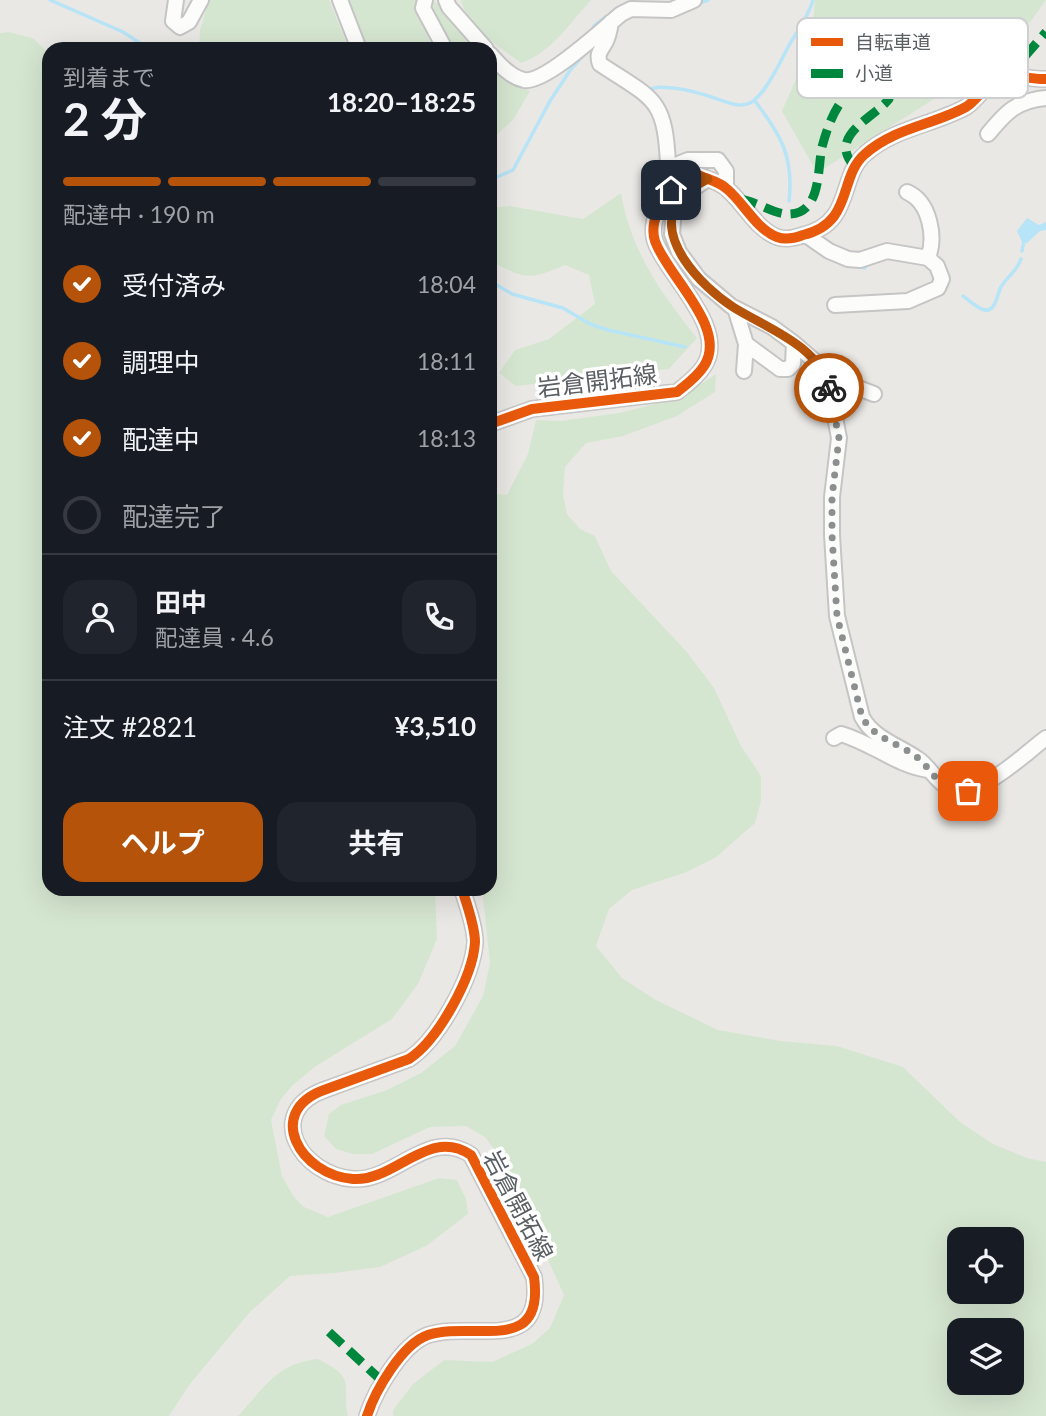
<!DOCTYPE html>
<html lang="ja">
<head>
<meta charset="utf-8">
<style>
  :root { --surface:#171b24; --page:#20242c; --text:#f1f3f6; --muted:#9ea1a6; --line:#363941; --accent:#b45309 }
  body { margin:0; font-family:Lato,"Noto Sans JP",sans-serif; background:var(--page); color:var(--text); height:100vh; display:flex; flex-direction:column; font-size:26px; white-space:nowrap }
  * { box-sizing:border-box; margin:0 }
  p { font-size:23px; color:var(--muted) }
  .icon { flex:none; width:38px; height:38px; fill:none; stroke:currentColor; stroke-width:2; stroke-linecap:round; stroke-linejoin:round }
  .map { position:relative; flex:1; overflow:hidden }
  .sheet { position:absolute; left:42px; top:42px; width:455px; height:854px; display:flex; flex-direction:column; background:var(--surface); border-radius:21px; box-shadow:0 7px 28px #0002 }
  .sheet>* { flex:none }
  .fabs { position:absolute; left:947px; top:1227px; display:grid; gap:14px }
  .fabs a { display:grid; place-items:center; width:77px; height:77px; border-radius:14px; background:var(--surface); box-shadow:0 7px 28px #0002; font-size:35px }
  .pin { position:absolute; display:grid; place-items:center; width:60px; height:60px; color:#fff; margin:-30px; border-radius:14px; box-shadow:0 4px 10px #0006 }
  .courier { position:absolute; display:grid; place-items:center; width:70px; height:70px; margin:-35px; border:5px solid #b45309; border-radius:50%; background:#fff; color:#222; box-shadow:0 2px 9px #0007 }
  .head em { font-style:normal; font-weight:700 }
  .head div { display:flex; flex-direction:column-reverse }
  .head { display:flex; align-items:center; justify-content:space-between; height:119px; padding:0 21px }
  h1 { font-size:46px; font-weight:700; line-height:52px }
  .bar { display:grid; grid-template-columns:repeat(4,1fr); gap:10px 7px; align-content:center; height:84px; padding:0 21px }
  .bar i { height:9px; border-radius:5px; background:var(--line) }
  .bar .on { background:var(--accent) }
  .bar p { grid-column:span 4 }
  .line { display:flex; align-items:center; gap:18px; padding:0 21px; border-top:2px solid var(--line) }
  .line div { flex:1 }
  .round { display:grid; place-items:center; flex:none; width:74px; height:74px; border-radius:21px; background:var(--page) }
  ol { padding:0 21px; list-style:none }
  li { display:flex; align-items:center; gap:21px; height:77px }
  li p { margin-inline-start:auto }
  li .icon { padding:7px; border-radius:50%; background:var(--accent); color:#fff; stroke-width:4 }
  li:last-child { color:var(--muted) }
  li i { width:38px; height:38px; border:4px solid var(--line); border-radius:50% }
  .button { display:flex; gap:14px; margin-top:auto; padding:14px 21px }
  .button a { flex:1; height:80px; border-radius:21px; background:var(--accent); color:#fff; font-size:28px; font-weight:700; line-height:80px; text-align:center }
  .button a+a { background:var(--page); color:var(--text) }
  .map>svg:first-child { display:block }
  .green { fill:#d5e6d0; fill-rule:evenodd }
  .water { fill:#b7e4f6 }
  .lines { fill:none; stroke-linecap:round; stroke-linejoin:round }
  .stream { stroke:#b7e4f6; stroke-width:3.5 }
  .minor-casing { stroke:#c6c5c6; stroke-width:18 }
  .minor { stroke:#fcfcfb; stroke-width:14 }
  .quiet { stroke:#00873e; stroke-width:9; stroke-dasharray:18 9; stroke-linecap:butt }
  .cycleway-casing { stroke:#fff; stroke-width:15 }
  .cycleway { stroke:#e8590c; stroke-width:10 }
  .done { stroke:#8c8f90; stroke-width:7; stroke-dasharray:0 12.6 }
  .route { stroke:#b45309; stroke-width:9 }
  .labels { text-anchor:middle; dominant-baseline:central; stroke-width:7; stroke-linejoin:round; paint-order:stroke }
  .street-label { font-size:24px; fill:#5a5f63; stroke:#fff }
  .key { fill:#fff; stroke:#cecfd0; stroke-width:2 }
  .key-label { font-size:19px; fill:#5a5f63 }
</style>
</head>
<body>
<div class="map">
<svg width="1046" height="1416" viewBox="0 0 1046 1416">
  <rect width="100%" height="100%" fill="#eae8e5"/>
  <path class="green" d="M 209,0 L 329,0 L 349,49 L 199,49 L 200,30 Z
    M 349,0 L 416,0 L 418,13 L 433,49 L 367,49 Z
    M 461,0 L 591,0 C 571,22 550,54 521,63 C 499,46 468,29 461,0 Z
    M 815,0 L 1046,0 L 1031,21 L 999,47 L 970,60 L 931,101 L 817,173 L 782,111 L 811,44 Z
    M 433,2 L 440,4 L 474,49 L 454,49 L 435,16 Z
    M 8,32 L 33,38 L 49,54 L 49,889 L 435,889 L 437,939 L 418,984 L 392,1019 L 316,1066 L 293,1085 L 281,1099 L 271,1120 L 282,1176 L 294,1197 L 304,1207 L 328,1217 L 439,1178 L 457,1180 L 466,1199 L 468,1214 L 426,1246 L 380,1267 L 335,1273 L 290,1276 L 250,1312 L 190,1384 L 169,1416 L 0,1416 L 0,33 Z
    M 490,70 L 530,91 L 513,120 L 490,141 Z
    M 621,193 C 631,252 661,293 697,338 L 669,369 L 516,386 L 499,373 L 515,350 L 549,339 L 595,304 L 589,275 L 565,265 C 527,281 527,279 490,261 L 490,208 L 510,206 L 583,219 Z
    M 716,374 L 715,392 L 677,416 L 623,436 L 586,443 L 565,467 L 563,495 L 567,514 L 580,529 L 595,536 L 611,571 L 686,651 L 714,688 L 741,746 L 761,776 L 761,801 L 755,823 L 715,858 L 684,873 L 632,890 L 609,909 L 596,946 L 622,978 L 656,1000 L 718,1030 L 781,1041 L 837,1046 L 903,1067 L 960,1122 L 993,1144 L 1027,1158 L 1046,1162 L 1046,1416 L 393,1416 L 393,1410 L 413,1384 L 444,1360 L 492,1362 L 532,1344 L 550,1328 L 564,1295 L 504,1163 L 485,1137 L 466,1126 L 430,1127 L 372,1154 L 353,1154 L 336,1149 L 324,1136 L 329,1114 L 341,1105 L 387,1090 L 421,1073 L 455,1046 L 483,996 L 490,963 L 482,889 L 490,889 L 490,493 L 507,495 L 528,454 L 536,420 L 561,421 L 619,413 L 682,397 ZM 959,1239 L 1012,1239 L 1012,1292 L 959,1292 ZM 959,1330 L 1012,1330 L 1012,1382 L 959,1382 Z
    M 318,1359 C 357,1379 342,1382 348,1416 L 238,1416 C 264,1388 277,1363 318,1359 Z"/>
  <path class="water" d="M 1027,218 L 1039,225 L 1046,222 L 1046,230 L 1040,231 L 1027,243 L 1022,242 L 1017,231 Z"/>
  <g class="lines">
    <path class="stream" d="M 50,0 L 123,32 L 149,49
      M 697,4 L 708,0
      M 591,33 L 594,26 L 607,16
      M 647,91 C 655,86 663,87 673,88 C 743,96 743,137 785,53 C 794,34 807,21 813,0
      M 755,101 C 781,135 794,157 789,201
      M 490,180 L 513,170 L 550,101 L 571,69 L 590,48
      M 1022,251 L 1024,241
      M 853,266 L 865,268
      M 490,281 L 512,294 L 563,308 L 590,324 L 608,330 L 685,347
      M 963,296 C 972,302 988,320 995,303 C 998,298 998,292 1001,287 C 1007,276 1017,272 1021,259"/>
    <defs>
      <path id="minor" d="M 176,0 L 173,21 L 180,27 L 189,22 L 201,0
        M 340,0 L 359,49
        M 425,0 L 423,8 L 445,49
        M 446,0 L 449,7 L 486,49
        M 611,22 C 610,28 609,35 606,41 C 601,51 596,53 600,64 C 654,100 665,97 668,165 L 673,166 L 688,160 L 718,160 L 726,171 L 726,187
        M 490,54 C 499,64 510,77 524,80 C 545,84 604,28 621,14 L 631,9 L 671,10 L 694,0
        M 988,134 C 1006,112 1016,101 1046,98
        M 708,179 L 682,196 L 674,208 L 672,234 L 679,252 L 699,279 L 731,306 L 772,327 L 795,344 L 817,363 L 827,376 L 839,438 L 832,497 L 832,535 L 837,616 L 862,717 C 874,739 898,745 918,759 C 929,766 936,782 949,788 C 978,801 1024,754 1046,738
        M 907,192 C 930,202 936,237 928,258
        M 806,235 L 829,251 L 848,259 L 860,260 L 887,251 L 928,258 L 937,266 L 942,279 L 938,288 L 908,301 L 835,305
        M 735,308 L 746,344 L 744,371
        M 746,344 L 780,369 L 788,369 L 793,364 L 794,343
        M 827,376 L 874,394
        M 490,424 L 532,409 L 677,392 C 687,384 697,377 704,366 C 729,328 667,276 655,241 C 651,229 655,215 661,205 C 671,189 681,181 698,175 C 707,179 720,182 727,189 C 744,203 756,229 777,237 C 785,240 795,238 803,235 C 854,223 838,177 865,154 C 894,128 933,125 966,107 C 979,99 988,79 1003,76 C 1016,74 1033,80 1046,79
        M 834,738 L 841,734 C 872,743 896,765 928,770
        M 367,1416 C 375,1391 402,1344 428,1335 C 472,1320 545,1357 534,1277 L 471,1155 C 429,1126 395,1182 353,1179 C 300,1175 264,1112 324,1090 C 352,1080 381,1069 409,1059 C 438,1040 473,977 475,942 C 475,926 467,905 462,889"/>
    </defs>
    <use href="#minor" class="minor-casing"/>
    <use href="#minor" class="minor"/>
    <path class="quiet" d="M 1007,77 L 1046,32
      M 855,167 C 826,136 874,118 889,99 L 887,76 L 877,65 L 865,65
      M 739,199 C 755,201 770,212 785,214 C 822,217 817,170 822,147 C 826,132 832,114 841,102
      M 329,1332 L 383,1382"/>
    <defs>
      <path id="cycleway" d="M 490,424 L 532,409 L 677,392 C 687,384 697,377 704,366 C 729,328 667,276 655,241 C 651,229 655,215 661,205 C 671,189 681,181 698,175 C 707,179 720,182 727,189 C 744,203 756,229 777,237 C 785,240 795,238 803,235 C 854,223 838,177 865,154 C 894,128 933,125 966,107 C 979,99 988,79 1003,76 C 1016,74 1033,80 1046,79
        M 367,1416 C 375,1391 402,1344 428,1335 C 472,1320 545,1357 534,1277 L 471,1155 C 429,1126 395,1182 353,1179 C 300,1175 264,1112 324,1090 C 352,1080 381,1069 409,1059 C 438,1040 473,977 475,942 C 475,926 467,905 462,889"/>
    </defs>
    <use href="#cycleway" class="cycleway-casing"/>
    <use href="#cycleway" class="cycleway"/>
  </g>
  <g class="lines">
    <path class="done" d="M 829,388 L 839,438 L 832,497 L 832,535 L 837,616 L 862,717 C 876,742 905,743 923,763 C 931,771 937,781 946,787 C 953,791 961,791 968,791"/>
    <path class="route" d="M 671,190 L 684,180 L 698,175 L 708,179 C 699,184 688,189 681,197 C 650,235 702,287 733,307 C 766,328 819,345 829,388"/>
  </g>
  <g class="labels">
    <g class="street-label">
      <text transform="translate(597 380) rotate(-7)">岩倉開拓線</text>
      <text transform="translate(519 1205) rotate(62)">岩倉開拓線</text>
    </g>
  </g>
  <rect x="797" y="18" width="231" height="80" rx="10" class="key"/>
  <rect x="811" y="38" width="32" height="8" fill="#e8590c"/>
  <rect x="811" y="69" width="32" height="9" fill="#00873e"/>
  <g class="key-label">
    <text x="855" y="49">自転車道</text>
    <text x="855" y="80">小道</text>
  </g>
</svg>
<div class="fabs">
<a><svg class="icon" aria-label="locate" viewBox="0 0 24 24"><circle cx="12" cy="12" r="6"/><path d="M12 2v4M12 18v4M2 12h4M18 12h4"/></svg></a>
<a><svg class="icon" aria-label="layers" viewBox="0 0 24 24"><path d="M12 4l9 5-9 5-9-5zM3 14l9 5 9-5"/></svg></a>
</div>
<div class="pin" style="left:968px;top:791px;background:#ea580c"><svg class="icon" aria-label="bag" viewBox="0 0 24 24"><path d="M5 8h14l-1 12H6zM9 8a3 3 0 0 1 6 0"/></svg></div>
<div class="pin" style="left:671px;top:190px;background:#1f2937"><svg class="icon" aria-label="home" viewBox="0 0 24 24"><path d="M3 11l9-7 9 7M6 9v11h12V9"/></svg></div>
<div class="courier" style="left:829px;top:388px"><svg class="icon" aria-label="bike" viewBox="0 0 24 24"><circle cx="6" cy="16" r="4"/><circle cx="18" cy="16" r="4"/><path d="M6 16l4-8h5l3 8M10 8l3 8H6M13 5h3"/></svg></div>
<section class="sheet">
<div class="head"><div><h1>2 分</h1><p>到着まで</p></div><em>18:20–18:25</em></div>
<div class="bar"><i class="on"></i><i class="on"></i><i class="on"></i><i></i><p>配達中 · 190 m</p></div>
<ol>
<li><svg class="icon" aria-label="check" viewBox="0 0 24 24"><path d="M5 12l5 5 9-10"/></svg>受付済み<p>18:04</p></li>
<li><svg class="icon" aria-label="check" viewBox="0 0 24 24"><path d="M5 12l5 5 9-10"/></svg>調理中<p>18:11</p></li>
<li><svg class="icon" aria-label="check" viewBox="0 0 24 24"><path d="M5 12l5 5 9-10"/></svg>配達中<p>18:13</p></li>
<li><i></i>配達完了</li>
</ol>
<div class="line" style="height:126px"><a class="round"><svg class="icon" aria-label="person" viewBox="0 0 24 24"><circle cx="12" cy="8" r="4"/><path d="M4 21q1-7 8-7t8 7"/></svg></a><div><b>田中</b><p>配達員 · 4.6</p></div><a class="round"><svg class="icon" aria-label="phone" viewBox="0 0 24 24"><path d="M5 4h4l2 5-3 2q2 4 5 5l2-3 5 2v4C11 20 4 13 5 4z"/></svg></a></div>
<div class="line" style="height:91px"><div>注文 #2821</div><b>¥3,510</b></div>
<div class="button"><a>ヘルプ</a><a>共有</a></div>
</section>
</div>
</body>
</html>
